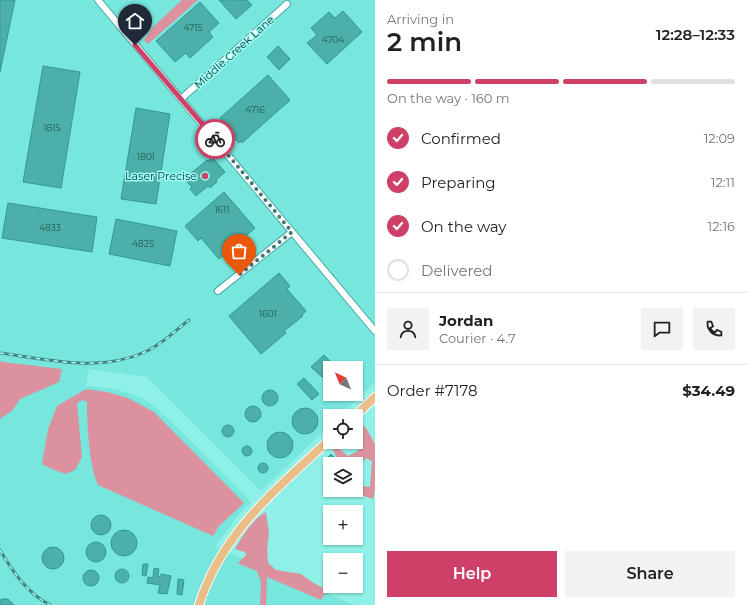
<!DOCTYPE html>
<html lang="en">
<head>
<meta charset="utf-8">
<style>
  :root { --surface:#fff; --page:#f2f2f2; --text:#222; --muted:#767676; --line:#e0e0e0; --accent:#cf4068 }
  body { margin:0; font-family:Montserrat,sans-serif; background:var(--page); color:var(--text); height:100vh; display:flex; flex-direction:column; font-size:15px; white-space:nowrap }
  * { box-sizing:border-box; margin:0 }
  p { font-size:13px; color:var(--muted) }
  .icon { flex:none; width:22px; height:22px; fill:none; stroke:currentColor; stroke-width:2; stroke-linecap:round; stroke-linejoin:round }
  .map { position:relative; flex:1; overflow:hidden }
  .drawer { display:flex; flex-direction:column; background:var(--surface); width:372px }
  .drawer>* { flex:none }
  .needle { width:26px; rotate:317deg }
  .controls { position:absolute; left:323px; top:361px; display:grid; gap:8px }
  .controls a { display:grid; place-items:center; width:40px; height:40px; border-radius:0px; background:var(--surface); box-shadow:0 1px 3px #0004; font-size:20px }
  .pin { position:absolute; display:grid; place-items:center; width:34px; height:34px; color:#fff; margin:-41px -17px; border-radius:50% 50% 50% 0; rotate:-45deg; box-shadow:0 0 4px #0007 }
  .pin .icon { rotate:45deg }
  .courier { position:absolute; display:grid; place-items:center; width:40px; height:40px; margin:-20px; border:3px solid #cf4068; border-radius:50%; background:#fff; color:#222; box-shadow:0 1px 5px #0007 }
  .headline em { font-style:normal; font-weight:600 }
  .headline div { display:flex; flex-direction:column-reverse }
  .headline { display:flex; align-items:center; justify-content:space-between; height:68px; padding:0 12px }
  h1 { font-size:26px; font-weight:600; line-height:30px }
  .bar { display:grid; grid-template-columns:repeat(4,1fr); gap:6px 4px; align-content:center; height:48px; padding:0 12px }
  .bar i { height:5px; border-radius:3px; background:var(--line) }
  .bar .on { background:var(--accent) }
  .bar p { grid-column:span 4 }
  .line { display:flex; align-items:center; gap:10px; padding:0 12px; border-top:1px solid var(--line) }
  .line div { flex:1 }
  .round { display:grid; place-items:center; flex:none; width:42px; height:42px; border-radius:0px; background:var(--page) }
  ol { padding:0 12px; list-style:none }
  li { display:flex; align-items:center; gap:12px; height:44px }
  li p { margin-inline-start:auto }
  li .icon { padding:4px; border-radius:50%; background:var(--accent); color:#fff; stroke-width:4 }
  li:last-child { color:var(--muted) }
  li i { width:22px; height:22px; border:2px solid var(--line); border-radius:50% }
  .action { display:flex; gap:8px; margin-top:auto; padding:8px 12px }
  .action a { flex:1; height:46px; border-radius:0px; background:var(--accent); color:#fff; font-size:16px; font-weight:600; line-height:46px; text-align:center }
  .action a+a { background:var(--page); color:var(--text) }
  main { display:flex; flex:1; min-height:0 }
  .map>svg:first-child { display:block }
  .built { fill:#77e6dd; fill-rule:evenodd }
  .green { fill:#dc919e }
  .building { fill:#4db0a8; stroke:#319991 }
  .lines { fill:none; stroke-linecap:round; stroke-linejoin:round }
  .minor-casing { stroke:#48aca4; stroke-width:8 }
  .major-casing { stroke:#fff; stroke-width:10 }
  .minor { stroke:#fff; stroke-width:6 }
  .major { stroke:#e9be88; stroke-width:8 }
  .rail-casing { stroke:#448681; stroke-width:3 }
  .rail { stroke:#9cfdf4; stroke-width:1.5; stroke-dasharray:4.5; stroke-linecap:butt }
  .done { stroke:#3b7974; stroke-width:4; stroke-dasharray:0 7.2 }
  .route { stroke:#cf4068; stroke-width:5 }
  .poi-dot { fill:#cf4068; stroke:#9cfdf4; stroke-width:1.5 }
  .labels { text-anchor:middle; dominant-baseline:central; stroke-width:3; stroke-linejoin:round; paint-order:stroke }
  .number-label { font-size:9px; fill:#1e5752 }
  .street-label { font-size:11px; fill:#0e3936; stroke:#9cfdf4 }
  .poi-label { font-size:11px; fill:#0e3936; stroke:#9cfdf4; text-anchor:end }
</style>
</head>
<body>
<main>
<div class="map">
<svg width="375" height="605" viewBox="0 0 375 605">
  <rect width="100%" height="100%" fill="#8ef0e7"/>
  <path class="built" d="M 0,0 L 375,0 L 375,382 L 339,416 L 330,416 L 330,425 L 261,491 L 147,377 L 89,369 L 86,386 L 109,388 L 132,394 L 144,399 L 153,405 L 181,431 L 251,502 L 239,514 L 215,547 L 355,605 L 0,605 ZM 330,368 L 356,368 L 356,394 L 330,394 Z"/>
  <path class="green" d="M 182,0 L 198,0 L 148,44 L 144,40 L 153,27 Z
    M 0,361 L 3,362 L 62,369 L 59,382 L 20,399 L 13,410 L 0,419 Z
    M 86,389 L 107,392 L 128,398 L 154,412 L 244,503 L 218,527 L 213,536 L 98,485 C 89,465 87,425 87,402 L 82,400 L 77,403 L 82,457 L 75,470 L 65,474 L 52,469 L 42,464 L 48,429 L 57,406 Z
    M 358,420 L 366,428 L 375,444 L 375,489 L 373,499 L 364,496 L 358,491 L 363,486 L 370,487 L 372,462 L 367,458 L 363,461 L 356,479 L 356,464 L 339,464 L 333,449 L 335,446 L 337,447 L 348,456 L 358,451 L 364,442 L 356,430 L 356,421 Z
    M 266,512 L 269,533 L 267,550 L 268,563 L 276,570 L 301,574 L 312,582 L 327,590 L 321,600 L 267,577 L 266,605 L 260,605 L 261,582 L 257,571 L 239,564 L 238,563 L 246,555 L 245,552 L 235,549 C 243,535 252,520 266,512 Z"/>
  <path class="building" d="M 0,0 L 15,0 L 0,72 Z
    M 219,0 L 247,0 L 252,5 L 236,19 Z
    M 200,2 L 219,23 L 209,32 L 213,37 L 190,58 L 186,53 L 175,62 L 156,41 Z
    M 343,11 L 362,32 L 327,64 L 307,43 L 317,35 L 311,28 L 329,12 L 335,18 Z
    M 278,46 L 290,59 L 279,70 L 267,57 Z
    M 43,66 L 80,72 L 61,188 L 23,182 Z
    M 268,75 L 290,100 L 242,143 L 241,141 L 239,143 L 234,138 L 236,136 L 220,118 Z
    M 136,108 L 170,114 L 156,204 L 121,199 Z
    M 212,157 L 225,172 L 216,180 L 217,182 L 210,188 L 208,186 L 196,196 L 190,189 L 192,187 L 184,179 L 207,160 L 208,161 Z
    M 224,192 L 255,228 L 219,259 L 201,238 L 198,241 L 185,226 Z
    M 8,203 L 97,217 L 92,252 L 2,238 Z
    M 116,219 L 177,231 L 170,266 L 109,254 Z
    M 279,273 L 290,286 L 287,289 L 306,311 L 302,315 L 303,316 L 284,331 L 286,333 L 261,354 L 229,316 Z
    M 324,355 L 334,365 L 322,377 L 311,367 Z
    M 304,378 L 319,394 L 312,400 L 297,384 Z
    M262 398a8 8 0 1 1 16 0a8 8 0 1 1-16 0Z
    M245 414a8 8 0 1 1 16 0a8 8 0 1 1-16 0Z
    M292 421a13 13 0 1 1 26 0a13 13 0 1 1-26 0Z
    M222 431a6 6 0 1 1 12 0a6 6 0 1 1-12 0Z
    M267 445a13 13 0 1 1 26 0a13 13 0 1 1-26 0Z
    M242 451a5 5 0 1 1 10 0a5 5 0 1 1-10 0Z
    M 331,454 L 334,457 L 330,461 L 333,464 L 330,464 L 330,466 L 324,461 Z
    M258 468a5 5 0 1 1 10 0a5 5 0 1 1-10 0Z
    M91 525a10 10 0 1 1 20 0a10 10 0 1 1-20 0Z
    M111 543a13 13 0 1 1 26 0a13 13 0 1 1-26 0Z
    M86 552a10 10 0 1 1 20 0a10 10 0 1 1-20 0Z
    M42 558a11 11 0 1 1 22 0a11 11 0 1 1-22 0Z
    M 143,564 L 148,564 L 146,576 L 142,575 Z
    M 154,568 L 159,569 L 158,576 L 161,577 L 161,574 L 171,576 L 167,594 L 158,593 L 160,585 L 147,583 L 148,577 L 153,578 Z
    M115 576a7 7 0 1 1 14 0a7 7 0 1 1-14 0Z
    M83 578a8 8 0 1 1 16 0a8 8 0 1 1-16 0Z
    M 178,579 L 184,580 L 182,595 L 177,594 Z
    M 3,599 L 8,599 L 14,605 L 0,605 L 0,600 Z"/>
  <g class="lines">
    <defs>
      <path id="minor" d="M 98,0 L 375,331
        M 181,99 L 287,4
        M 218,291 L 292,232"/>
      <path id="major" d="M 355,416 L 375,397
        M 199,605 C 222,532 276,490 330,439"/>
    </defs>
    <use href="#minor" class="minor-casing"/>
    <use href="#major" class="major-casing"/>
    <use href="#minor" class="minor"/>
    <use href="#major" class="major"/>
    <defs>
      <path id="rail" d="M 0,353 C 47,359 99,373 145,352 C 161,345 175,331 189,320
        M 0,550 C 13,572 27,593 50,605"/>
    </defs>
    <use href="#rail" class="rail-casing"/>
    <use href="#rail" class="rail"/>
  </g>
  <g class="lines">
    <path class="done" d="M 215,139 L 292,232 L 239,275"/>
    <path class="route" d="M 135,45 L 215,139"/>
  </g>
  <circle class="poi-dot" cx="205" cy="176" r="4"/>
  <g class="labels">
    <g class="number-label">
      <text x="193" y="27">4715</text>
      <text x="333" y="39">4704</text>
      <text x="255" y="109">4716</text>
      <text x="52" y="127">1815</text>
      <text x="146" y="156">1801</text>
      <text x="222" y="209">1611</text>
      <text x="50" y="227">4833</text>
      <text x="143" y="243">4825</text>
      <text x="268" y="313">1601</text>
    </g>
    <g class="street-label">
      <text transform="translate(234 52) rotate(-42)">Middle Creek Lane</text>
    </g>
    <g class="poi-label">
      <text x="197" y="176">Laser Precise</text>
    </g>
  </g>
</svg>
<div class="controls">
<a><svg class="needle" viewBox="-14 -14 28 28"><path d="M0-13l5 13h-10z" fill="#e53935"/><path d="M0 13l5-13h-10z" fill="#767676"/></svg></a>
<a><svg class="icon" aria-label="locate" viewBox="0 0 24 24"><circle cx="12" cy="12" r="6"/><path d="M12 2v4M12 18v4M2 12h4M18 12h4"/></svg></a>
<a><svg class="icon" aria-label="layers" viewBox="0 0 24 24"><path d="M12 4l9 5-9 5-9-5zM3 14l9 5 9-5"/></svg></a>
<a>+</a>
<a>−</a>
</div>
<div class="pin" style="left:239px;top:275px;background:#ea580c"><svg class="icon" aria-label="bag" viewBox="0 0 24 24"><path d="M5 8h14l-1 12H6zM9 8a3 3 0 0 1 6 0"/></svg></div>
<div class="pin" style="left:135px;top:45px;background:#1f2937"><svg class="icon" aria-label="home" viewBox="0 0 24 24"><path d="M3 11l9-7 9 7M6 9v11h12V9"/></svg></div>
<div class="courier" style="left:215px;top:139px"><svg class="icon" aria-label="bike" viewBox="0 0 24 24"><circle cx="6" cy="16" r="4"/><circle cx="18" cy="16" r="4"/><path d="M6 16l4-8h5l3 8M10 8l3 8H6M13 5h3"/></svg></div>
</div>
<section class="drawer">
<div class="headline"><div><h1>2 min</h1><p>Arriving in</p></div><em>12:28–12:33</em></div>
<div class="bar"><i class="on"></i><i class="on"></i><i class="on"></i><i></i><p>On the way · 160 m</p></div>
<ol>
<li><svg class="icon" aria-label="check" viewBox="0 0 24 24"><path d="M5 12l5 5 9-10"/></svg>Confirmed<p>12:09</p></li>
<li><svg class="icon" aria-label="check" viewBox="0 0 24 24"><path d="M5 12l5 5 9-10"/></svg>Preparing<p>12:11</p></li>
<li><svg class="icon" aria-label="check" viewBox="0 0 24 24"><path d="M5 12l5 5 9-10"/></svg>On the way<p>12:16</p></li>
<li><i></i>Delivered</li>
</ol>
<div class="line" style="height:72px"><a class="round"><svg class="icon" aria-label="person" viewBox="0 0 24 24"><circle cx="12" cy="8" r="4"/><path d="M4 21q1-7 8-7t8 7"/></svg></a><div><b>Jordan</b><p>Courier · 4.7</p></div><a class="round"><svg class="icon" aria-label="chat" viewBox="0 0 24 24"><path d="M4 5h16v11H9l-5 4z"/></svg></a><a class="round"><svg class="icon" aria-label="phone" viewBox="0 0 24 24"><path d="M5 4h4l2 5-3 2q2 4 5 5l2-3 5 2v4C11 20 4 13 5 4z"/></svg></a></div>
<div class="line" style="height:52px"><div>Order #7178</div><b>$34.49</b></div>
<div class="action"><a>Help</a><a>Share</a></div>
</section>
</main>
</body>
</html>
